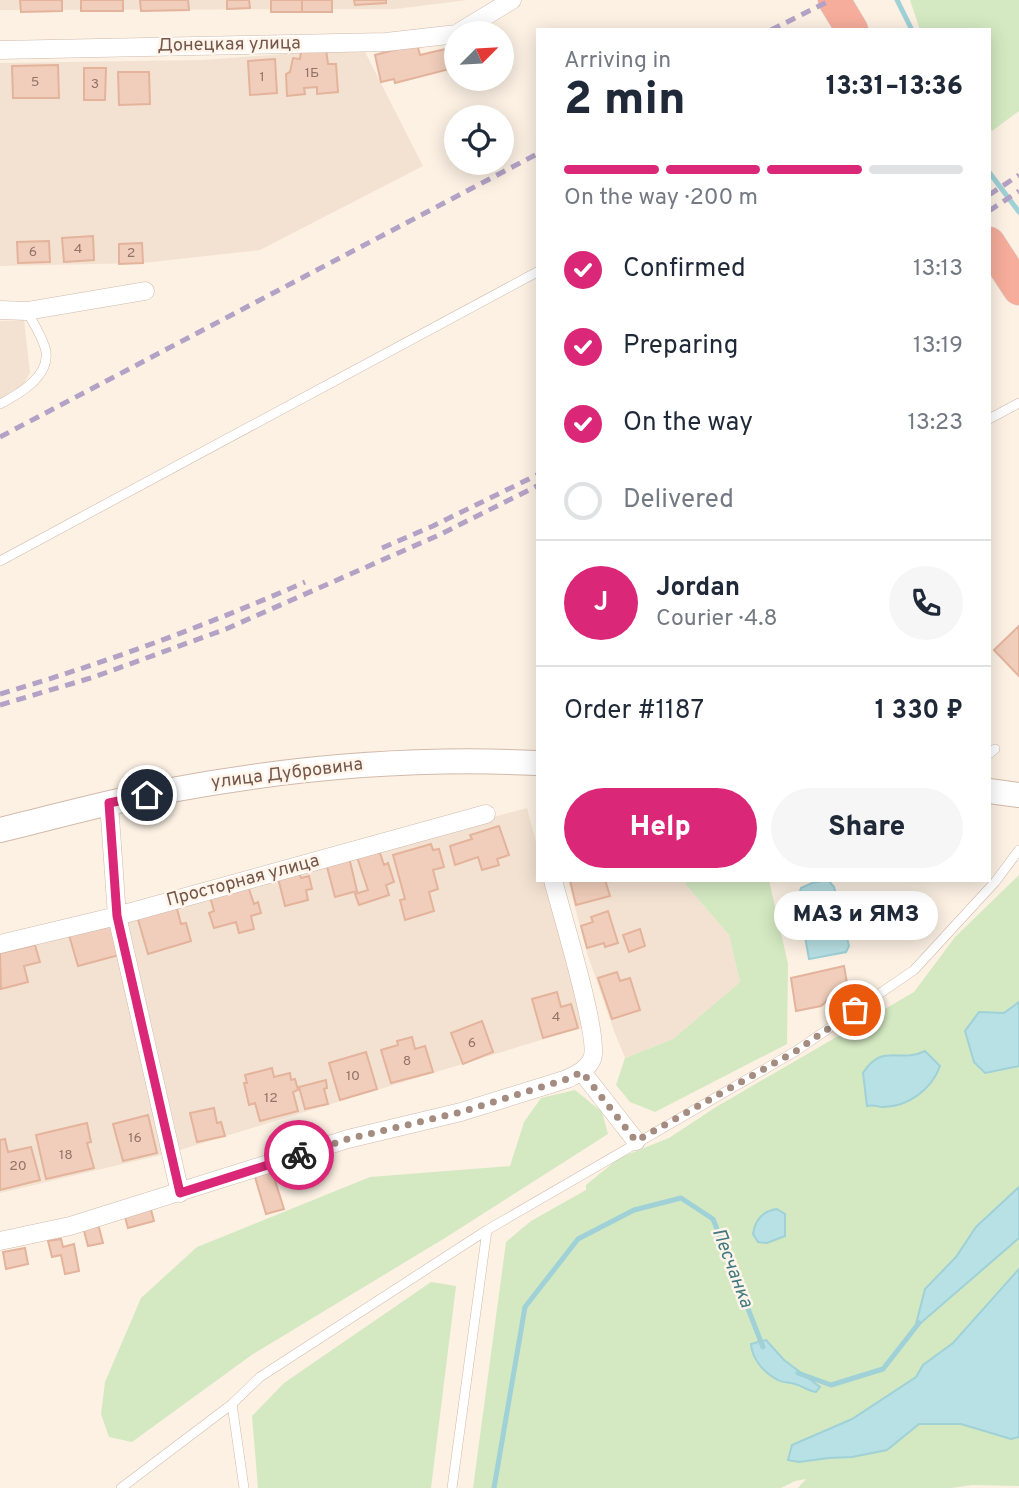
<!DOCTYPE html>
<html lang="en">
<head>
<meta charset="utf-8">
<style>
  :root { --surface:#fff; --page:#f6f6f7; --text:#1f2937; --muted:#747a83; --line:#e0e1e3; --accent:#db2777 }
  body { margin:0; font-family:Overpass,sans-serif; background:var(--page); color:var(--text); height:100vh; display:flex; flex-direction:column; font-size:26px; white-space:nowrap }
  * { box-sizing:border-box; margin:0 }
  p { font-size:23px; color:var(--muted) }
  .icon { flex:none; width:38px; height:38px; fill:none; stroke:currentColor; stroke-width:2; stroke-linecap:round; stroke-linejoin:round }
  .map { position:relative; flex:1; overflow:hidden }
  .side { position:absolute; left:536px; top:28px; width:455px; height:854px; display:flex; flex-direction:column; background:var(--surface); border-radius:0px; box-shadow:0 4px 18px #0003 }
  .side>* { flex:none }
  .needle { width:46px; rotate:66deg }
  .tools { position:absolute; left:444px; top:21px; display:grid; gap:14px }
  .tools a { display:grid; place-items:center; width:70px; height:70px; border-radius:50%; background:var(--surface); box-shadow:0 4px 18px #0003; font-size:35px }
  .pin { position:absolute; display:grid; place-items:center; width:60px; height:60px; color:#fff; margin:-30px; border:4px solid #fff; border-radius:50%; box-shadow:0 2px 7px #0007 }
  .courier { position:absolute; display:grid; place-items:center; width:70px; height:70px; margin:-35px; border:5px solid #db2777; border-radius:50%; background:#fff; color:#222; box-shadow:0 2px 9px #0007 }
  .bubble { position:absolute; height:49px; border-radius:24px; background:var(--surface); box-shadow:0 4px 18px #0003; font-size:23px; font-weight:800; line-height:49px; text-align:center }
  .overview em { font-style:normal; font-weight:800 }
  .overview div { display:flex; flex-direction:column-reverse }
  .overview { display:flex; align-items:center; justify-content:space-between; height:119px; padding:0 28px }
  h1 { font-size:46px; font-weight:800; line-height:52px }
  .bar { display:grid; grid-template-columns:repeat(4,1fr); gap:10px 7px; align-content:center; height:84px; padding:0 28px }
  .bar i { height:9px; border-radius:5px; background:var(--line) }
  .bar .current { background:var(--accent) }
  .bar p { grid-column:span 4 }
  .line { display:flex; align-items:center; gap:18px; padding:0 28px; border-top:2px solid var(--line) }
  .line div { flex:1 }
  .round { display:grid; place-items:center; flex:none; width:74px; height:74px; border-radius:37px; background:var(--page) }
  ol { padding:0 28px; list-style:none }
  li { display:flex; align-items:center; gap:21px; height:77px }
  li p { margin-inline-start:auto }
  li .icon { padding:7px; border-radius:50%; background:var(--accent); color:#fff; stroke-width:4 }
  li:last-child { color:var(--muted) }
  li i { width:38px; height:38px; border:4px solid var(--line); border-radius:50% }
  .action { display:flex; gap:14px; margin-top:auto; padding:14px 28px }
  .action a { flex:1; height:80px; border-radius:42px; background:var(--accent); color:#fff; font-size:28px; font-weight:800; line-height:80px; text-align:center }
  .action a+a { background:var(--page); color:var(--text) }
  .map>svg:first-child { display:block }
  .residential { fill:#f3e2d2 }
  .green { fill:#d4e9c2 }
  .water { fill:#b8e1e5; stroke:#9fd1d7; stroke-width:2 }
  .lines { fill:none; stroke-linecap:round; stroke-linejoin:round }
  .stream { stroke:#9fd1d7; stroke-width:5 }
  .building { fill:#f1cebb; stroke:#e4b39c; stroke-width:2 }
  .lane-casing { stroke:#cfbaad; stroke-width:10 }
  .street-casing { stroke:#cfbaad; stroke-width:19 }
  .secondary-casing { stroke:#d2baaa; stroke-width:26 }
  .highway-casing { stroke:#d8d0cc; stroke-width:33 }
  .lane { stroke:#fff; stroke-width:9 }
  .street { stroke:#fff; stroke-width:18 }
  .secondary { stroke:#fff; stroke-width:24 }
  .highway { stroke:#f6ad9b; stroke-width:32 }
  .rail { stroke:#b3a2c5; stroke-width:5; stroke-dasharray:10 7; stroke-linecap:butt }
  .done { stroke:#a48c80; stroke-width:7; stroke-dasharray:0 12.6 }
  .route { stroke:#db2777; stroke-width:9 }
  .labels { text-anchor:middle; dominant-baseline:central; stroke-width:5; stroke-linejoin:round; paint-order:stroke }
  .number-label { font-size:14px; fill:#937466 }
  .street-label { font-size:18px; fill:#74564a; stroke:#fff5ea }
  .water-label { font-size:19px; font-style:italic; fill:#407980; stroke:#fff5ea }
</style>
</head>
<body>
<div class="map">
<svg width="1019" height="1488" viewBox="0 0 1019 1488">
  <rect width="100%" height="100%" fill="#fcf1e3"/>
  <path class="residential" d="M 0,0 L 467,0 L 396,9 L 0,10 Z
    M 363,48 L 423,166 L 260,250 L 143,263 L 0,266 L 0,63 L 203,60 Z
    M 24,320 L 30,373 L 21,389 L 0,399 L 0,321 Z
    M 527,808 L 537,846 L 537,880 L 547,880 L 587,1026 L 180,1150 L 126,915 Z
    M 568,880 L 685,880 L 686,885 L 729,935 L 740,982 L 673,1039 L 625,1058 L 614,1031 L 587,953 Z
    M 110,923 L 165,1154 L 0,1193 L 0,953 Z"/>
  <path class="green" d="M 910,0 L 1019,0 L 1019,111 L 992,131 L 989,126 L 989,30 L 920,30 Z
    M 1019,875 L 1019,1486 L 972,1485 L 951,1488 L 798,1488 L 806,1479 L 795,1481 L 781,1488 L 473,1488 L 506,1242 L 531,1221 L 586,1190 L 586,1185 L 619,1158 L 669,1138 L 716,1107 L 914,992 L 955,937 Z
    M 685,880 L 769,880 L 788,964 L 787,1044 L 655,1112 L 630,1102 L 616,1085 L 625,1058 L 673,1039 L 740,982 L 729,935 L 686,885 Z
    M 575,1090 L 602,1112 L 608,1134 L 445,1238 L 253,1354 L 132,1442 L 109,1437 L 101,1414 L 105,1382 L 141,1298 L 197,1247 L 370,1177 L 510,1166 L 524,1122 L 541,1098 Z
    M 431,1282 L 456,1286 L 431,1488 L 258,1488 L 252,1416 L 284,1383 Z"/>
  <path class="water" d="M 828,880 L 834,887 L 849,946 L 846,952 L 809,959 L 798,898 L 801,888 L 812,883 Z
    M 1019,1002 L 1019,1066 L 985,1073 L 974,1062 L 965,1031 L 979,1012 L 1004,1013 Z
    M 925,1051 L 940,1066 C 932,1089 908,1107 883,1107 C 877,1107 874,1104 867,1106 L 863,1073 C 883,1042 899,1064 925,1051 Z
    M 1019,1187 L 1019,1238 L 915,1328 L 925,1289 L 956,1257 L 976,1227 Z
    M 777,1209 L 785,1214 L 785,1236 L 767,1243 L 758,1242 L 753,1234 C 755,1220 763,1211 777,1209 Z
    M 1019,1269 L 1019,1437 L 1011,1439 L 961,1424 L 919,1424 L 887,1450 L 852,1457 L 829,1458 L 799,1462 L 788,1460 L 792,1445 L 852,1419 L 916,1377 L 923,1365 L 953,1343 Z
    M 766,1340 L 784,1360 L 820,1387 L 816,1392 C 807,1391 803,1386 795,1384 C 789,1382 783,1383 778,1380 C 764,1373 752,1359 751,1344 Z"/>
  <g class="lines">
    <path class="stream" d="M 897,0 L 912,30
      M 989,172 L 1019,212
      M 798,1373 L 831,1385 L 883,1369 L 919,1323
      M 494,1488 L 525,1307 L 578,1239 L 634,1210 L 681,1198 L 713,1219 L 763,1347"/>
  </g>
  <path class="building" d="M 20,0 L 62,0 L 62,11 L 21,12 Z
    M 81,0 L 123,0 L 123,11 L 81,11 Z
    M 140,0 L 188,0 L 189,10 L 141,11 Z
    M 227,0 L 249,0 L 250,8 L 227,9 Z
    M 271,0 L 302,0 L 302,12 L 271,12 Z
    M 302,0 L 332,0 L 332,12 L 302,12 Z
    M 354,0 L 386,0 L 386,3 L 355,5 Z
    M 417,44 L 420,55 L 454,47 L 457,67 L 395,83 L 394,79 L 381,82 L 375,55 Z
    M 326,49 L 328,64 L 336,64 L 338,92 L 317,94 L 317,87 L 304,88 L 305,94 L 287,96 L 286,74 L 290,72 L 293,58 L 300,59 L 301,51 Z
    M 275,59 L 277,93 L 250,95 L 248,61 Z
    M 58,65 L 59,98 L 13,98 L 12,66 Z
    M 84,68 L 106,68 L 105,100 L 84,100 Z
    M 118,72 L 149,72 L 150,104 L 119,105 Z
    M 93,236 L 94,260 L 64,262 L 62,238 Z
    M 49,241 L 50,262 L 18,263 L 17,242 Z
    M 142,243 L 143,263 L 119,264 L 119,244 Z
    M 1019,626 L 1019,676 L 994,650 Z
    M 499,826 L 509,855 L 497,859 L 499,865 L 482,870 L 478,857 L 455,865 L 450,846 L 472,839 L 470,835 Z
    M 431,844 L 433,850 L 439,849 L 444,867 L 433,870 L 438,889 L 429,892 L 434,911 L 405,920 L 400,900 L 405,899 L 393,855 Z
    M 378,847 L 384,865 L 388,863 L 394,882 L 386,885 L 389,895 L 359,905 L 355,894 L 368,890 L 356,854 Z
    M 349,857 L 357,891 L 335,897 L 326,863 Z
    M 299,873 L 301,878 L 309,876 L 312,889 L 306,890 L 308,900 L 285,906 L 278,878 Z
    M 570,880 L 605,880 L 610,896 L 576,905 Z
    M 248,886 L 254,904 L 258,902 L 261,913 L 251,916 L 254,929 L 239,933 L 236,922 L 214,928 L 209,913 L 214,911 L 210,897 Z
    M 176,905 L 181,924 L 186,923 L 191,941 L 148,954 L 137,916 Z
    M 608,911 L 618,943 L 605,947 L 604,943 L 587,948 L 581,926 L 593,922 L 591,917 Z
    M 110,923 L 119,955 L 78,966 L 69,935 Z
    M 640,929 L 645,946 L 629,952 L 623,935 Z
    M 35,945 L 40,962 L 24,966 L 28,982 L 1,989 L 0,953 Z
    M 844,966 L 847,983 L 821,1006 L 796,1011 L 791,978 Z
    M 617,972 L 620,981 L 630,978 L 640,1010 L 612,1019 L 598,978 Z
    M 557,992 L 561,1007 L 571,1004 L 578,1028 L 543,1038 L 532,999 Z
    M 482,1021 L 493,1052 L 463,1064 L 451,1033 Z
    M 412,1037 L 415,1049 L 425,1046 L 433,1072 L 391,1083 L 381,1050 L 398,1045 L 397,1041 Z
    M 366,1052 L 377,1089 L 340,1100 L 329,1063 Z
    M 272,1068 L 274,1077 L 290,1073 L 291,1080 L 295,1079 L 298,1090 L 293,1092 L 298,1111 L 260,1121 L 255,1103 L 249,1105 L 244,1083 L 247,1083 L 245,1075 Z
    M 326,1080 L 327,1088 L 324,1089 L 328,1104 L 305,1109 L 299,1087 Z
    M 214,1108 L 217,1123 L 221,1122 L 225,1136 L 197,1142 L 190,1113 Z
    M 148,1115 L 157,1153 L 123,1161 L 113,1124 Z
    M 87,1123 L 91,1142 L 87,1143 L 94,1168 L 46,1179 L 36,1135 Z
    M 5,1139 L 8,1152 L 31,1147 L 40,1180 L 0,1190 L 0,1140 Z
    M 272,1171 L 284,1209 L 266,1214 L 255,1177 Z
    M 150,1206 L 154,1221 L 128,1228 L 124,1213 Z
    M 98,1224 L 103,1243 L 88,1246 L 83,1227 Z
    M 61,1239 L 63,1247 L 74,1244 L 79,1271 L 65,1274 L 61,1255 L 52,1257 L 48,1241 Z
    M 25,1248 L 28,1264 L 6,1269 L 3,1252 Z"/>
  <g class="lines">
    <defs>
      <path id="lane" d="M 0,404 C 19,394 49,377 46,352 C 44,339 33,323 27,311
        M 989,419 L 1019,403
        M 0,561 L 537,272
        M 989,754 L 995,749
        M 232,1404 L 244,1488
        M 121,1488 L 232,1404 L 260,1377 L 487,1230 L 796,1051 L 914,970 L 995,882 L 1019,850
        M 452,1488 L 487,1230"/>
      <path id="street" d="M 458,33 L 512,0
        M 0,50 L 386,42 L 457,34
        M 0,310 L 27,311 L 145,291
        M 109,803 L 117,916 L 180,1193
        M 0,944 L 117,916 L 486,814
        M 582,1072 L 636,1141
        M 0,1241 L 70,1226 L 348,1139 L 461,1112 L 567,1079 C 577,1074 587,1070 592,1059 C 601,1039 560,909 553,880"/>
      <path id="secondary" d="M 989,791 L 1019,795
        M 0,830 C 55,817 110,801 166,791 C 288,768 413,757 537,763"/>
      <path id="highway" d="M 834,0 L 852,30
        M 989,243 L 1019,289"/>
    </defs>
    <use href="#lane" class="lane-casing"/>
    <use href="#street" class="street-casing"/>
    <use href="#secondary" class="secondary-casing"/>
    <use href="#highway" class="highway-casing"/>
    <use href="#lane" class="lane"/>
    <use href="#street" class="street"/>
    <use href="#secondary" class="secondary"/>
    <use href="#highway" class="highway"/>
    <path class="rail" d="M 771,30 L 831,0
      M 989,195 L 1019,175
      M 989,211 L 1019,191
      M 0,437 L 537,154
      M 382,548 L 433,526 L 537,475
      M 0,694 C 105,663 205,626 305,582
      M 0,705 L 94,677 L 226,629 L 439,535 L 537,486"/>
  </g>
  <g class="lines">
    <path class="done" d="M 299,1155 L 348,1139 L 461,1112 L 567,1079 L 582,1072 L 636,1141 L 796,1051 L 855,1010"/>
    <path class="route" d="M 147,795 L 109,803 L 117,916 L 180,1193 L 299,1155"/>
  </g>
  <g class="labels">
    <g class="number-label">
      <text x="312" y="73">1Б</text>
      <text x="262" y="77">1</text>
      <text x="35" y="82">5</text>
      <text x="95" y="84">3</text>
      <text x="78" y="249">4</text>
      <text x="33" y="252">6</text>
      <text x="131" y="253">2</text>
      <text x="556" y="1017">4</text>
      <text x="472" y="1043">6</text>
      <text x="407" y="1061">8</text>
      <text x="353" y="1076">10</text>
      <text x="271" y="1098">12</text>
      <text x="135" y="1138">16</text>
      <text x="66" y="1155">18</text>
      <text x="18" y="1166">20</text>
    </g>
    <g class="street-label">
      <text transform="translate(229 45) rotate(-1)">Донецкая улица</text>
      <text transform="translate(287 774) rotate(-7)">улица Дубровина</text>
      <text transform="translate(243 881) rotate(-15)">Просторная улица</text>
    </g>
    <g class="water-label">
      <text transform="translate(732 1268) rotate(69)">Песчанка</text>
    </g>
  </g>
</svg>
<div class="tools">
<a><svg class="needle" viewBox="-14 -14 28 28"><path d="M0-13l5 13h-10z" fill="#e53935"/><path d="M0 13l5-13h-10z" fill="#747a83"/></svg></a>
<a><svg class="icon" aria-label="locate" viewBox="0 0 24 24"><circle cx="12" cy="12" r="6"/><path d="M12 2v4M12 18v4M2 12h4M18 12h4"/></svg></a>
</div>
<div class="pin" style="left:855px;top:1010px;background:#ea580c"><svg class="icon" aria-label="bag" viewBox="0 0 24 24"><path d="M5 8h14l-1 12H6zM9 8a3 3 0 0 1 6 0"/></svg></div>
<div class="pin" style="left:147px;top:795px;background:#1f2937"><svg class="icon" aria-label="home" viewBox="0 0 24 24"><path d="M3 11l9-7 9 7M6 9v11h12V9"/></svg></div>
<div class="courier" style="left:299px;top:1155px"><svg class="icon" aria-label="bike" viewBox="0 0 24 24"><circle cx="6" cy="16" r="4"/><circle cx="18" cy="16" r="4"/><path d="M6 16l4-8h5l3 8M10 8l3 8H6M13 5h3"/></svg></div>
<div class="bubble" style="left:774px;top:891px;width:164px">МАЗ и ЯМЗ</div>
<section class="side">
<div class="overview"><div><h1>2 min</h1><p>Arriving in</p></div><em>13:31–13:36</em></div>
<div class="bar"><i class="current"></i><i class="current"></i><i class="current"></i><i></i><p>On the way · 200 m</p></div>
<ol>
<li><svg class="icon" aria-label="check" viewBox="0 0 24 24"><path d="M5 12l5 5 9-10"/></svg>Confirmed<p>13:13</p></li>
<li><svg class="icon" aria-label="check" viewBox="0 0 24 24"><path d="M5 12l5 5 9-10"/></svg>Preparing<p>13:19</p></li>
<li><svg class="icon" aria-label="check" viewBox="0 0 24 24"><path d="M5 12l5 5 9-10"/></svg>On the way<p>13:23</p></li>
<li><i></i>Delivered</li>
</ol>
<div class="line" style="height:126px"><b class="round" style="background:var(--accent);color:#fff">J</b><div><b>Jordan</b><p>Courier · 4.8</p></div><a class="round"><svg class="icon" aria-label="phone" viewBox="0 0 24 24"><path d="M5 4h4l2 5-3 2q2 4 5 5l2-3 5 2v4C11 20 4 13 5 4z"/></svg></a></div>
<div class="line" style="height:91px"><div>Order #1187</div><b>1 330 ₽</b></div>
<div class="action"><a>Help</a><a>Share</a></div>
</section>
</div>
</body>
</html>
